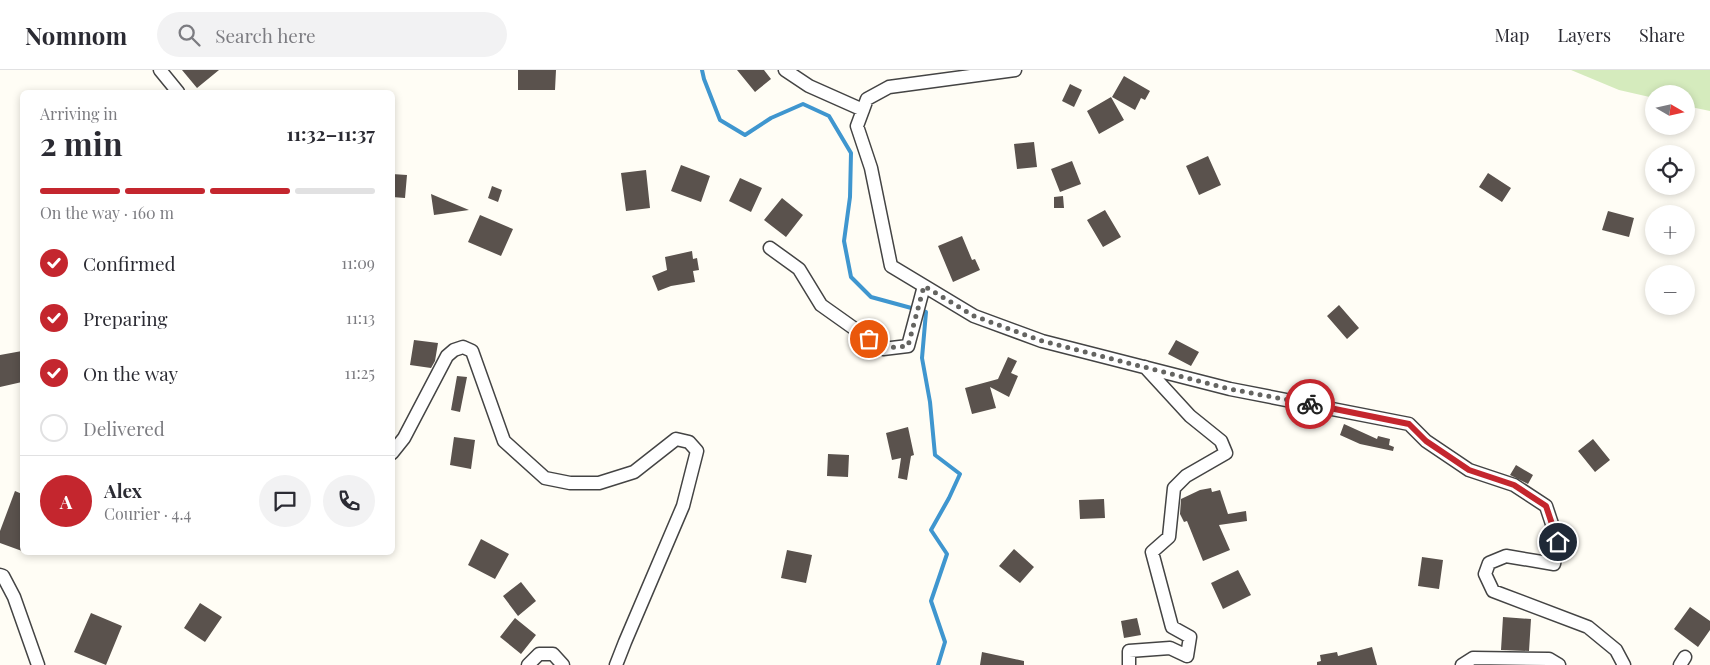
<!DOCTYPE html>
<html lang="en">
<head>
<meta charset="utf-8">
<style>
  :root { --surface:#fff; --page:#f2f2f3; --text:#2b2b33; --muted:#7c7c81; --line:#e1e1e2; --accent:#c4262e }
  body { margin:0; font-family:"Playfair Display",serif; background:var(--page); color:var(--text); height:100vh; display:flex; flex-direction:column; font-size:19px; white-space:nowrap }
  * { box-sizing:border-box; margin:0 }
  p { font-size:16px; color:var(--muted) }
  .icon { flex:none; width:28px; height:28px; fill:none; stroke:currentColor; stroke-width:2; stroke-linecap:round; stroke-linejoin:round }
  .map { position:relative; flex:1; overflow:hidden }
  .panel { position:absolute; left:20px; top:20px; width:375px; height:465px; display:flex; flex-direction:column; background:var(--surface); border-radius:8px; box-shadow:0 2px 8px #0003 }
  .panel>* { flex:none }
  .needle { width:32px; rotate:99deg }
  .buttons { position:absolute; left:1645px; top:15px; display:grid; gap:10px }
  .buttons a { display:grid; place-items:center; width:50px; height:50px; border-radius:50%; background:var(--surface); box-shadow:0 2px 8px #0003; font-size:25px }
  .pin { position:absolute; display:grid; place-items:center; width:42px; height:42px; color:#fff; margin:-21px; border:2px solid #fff; border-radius:50%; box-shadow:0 1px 5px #0007 }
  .courier { position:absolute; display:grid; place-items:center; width:50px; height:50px; margin:-25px; border:4px solid #c4262e; border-radius:50%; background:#fff; color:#222; box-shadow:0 1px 6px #0007 }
  .head em { font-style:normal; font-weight:700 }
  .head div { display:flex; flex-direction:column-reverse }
  .head { display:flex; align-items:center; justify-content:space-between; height:85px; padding:0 20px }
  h1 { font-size:32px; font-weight:700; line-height:38px }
  .bar { display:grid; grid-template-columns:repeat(4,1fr); gap:8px 5px; align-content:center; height:60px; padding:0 20px }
  .bar i { height:6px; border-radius:4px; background:var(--line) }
  .bar .on { background:var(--accent) }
  .bar p { grid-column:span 4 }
  .line { display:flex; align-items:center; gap:12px; padding:0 20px; border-top:1px solid var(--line) }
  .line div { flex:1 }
  .round { display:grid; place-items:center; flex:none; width:52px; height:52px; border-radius:26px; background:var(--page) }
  ol { padding:0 20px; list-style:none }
  li { display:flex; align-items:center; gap:15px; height:55px }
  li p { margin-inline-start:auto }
  li .icon { padding:5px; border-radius:50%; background:var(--accent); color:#fff; stroke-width:4 }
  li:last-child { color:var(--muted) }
  li i { width:28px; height:28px; border:2px solid var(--line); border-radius:50% }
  header { display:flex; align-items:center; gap:30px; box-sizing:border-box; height:70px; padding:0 25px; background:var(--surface); border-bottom:1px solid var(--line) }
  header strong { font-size:24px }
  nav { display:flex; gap:28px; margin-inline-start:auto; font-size:18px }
  .search { width:350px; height:45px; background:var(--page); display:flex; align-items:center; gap:12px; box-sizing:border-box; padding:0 18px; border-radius:28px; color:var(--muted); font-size:19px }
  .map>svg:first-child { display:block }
  .green { fill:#d5ebbd }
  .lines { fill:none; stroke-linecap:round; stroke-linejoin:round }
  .stream { stroke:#3f96cf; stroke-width:4 }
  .building { fill:#5a524d }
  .street-casing { stroke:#444; stroke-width:15 }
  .street { stroke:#fff; stroke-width:12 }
  .done { stroke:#646461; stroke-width:5; stroke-dasharray:0 9 }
  .route { stroke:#c4262e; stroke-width:6 }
</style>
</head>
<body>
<header>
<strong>Nomnom</strong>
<div class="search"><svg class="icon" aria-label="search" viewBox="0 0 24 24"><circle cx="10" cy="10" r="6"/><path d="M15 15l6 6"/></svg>Search here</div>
<nav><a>Map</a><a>Layers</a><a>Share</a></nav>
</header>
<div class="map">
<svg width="1710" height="595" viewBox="0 0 1710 595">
  <rect width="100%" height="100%" fill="#fffdf5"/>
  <path class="green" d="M 1571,0 L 1710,0 L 1710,41 L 1686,36 L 1686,24 L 1654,24 L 1654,28 L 1619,20 Z"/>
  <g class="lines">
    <path class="stream" d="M 702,0 L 704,9 L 720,50 L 745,65 L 771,48 L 803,34 L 829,46 L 851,83 L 850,127 L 844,171 L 851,207 L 871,227 L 926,242 L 922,288 L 930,332 L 935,385 L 960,404 L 949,428 L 931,460 L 947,484 L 931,531 L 945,572 L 938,595"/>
  </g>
  <path class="building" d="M 182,0 L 219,0 L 197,18 Z
    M 518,0 L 556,0 L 555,20 L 518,20 Z
    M 737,0 L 764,0 L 771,9 L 755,22 Z
    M 1124,6 L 1150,21 L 1145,30 L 1141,28 L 1135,40 L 1112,27 Z
    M 1070,14 L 1082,20 L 1074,37 L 1062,31 Z
    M 1111,27 L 1124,50 L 1099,64 L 1087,41 Z
    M 1034,72 L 1037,97 L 1017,99 L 1014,74 Z
    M 1208,86 L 1221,115 L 1199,125 L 1186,96 Z
    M 1072,91 L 1081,114 L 1060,122 L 1051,99 Z
    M 681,95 L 710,106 L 701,132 L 671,121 Z
    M 646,100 L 650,138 L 626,141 L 621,103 Z
    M 1488,103 L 1511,118 L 1502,132 L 1479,117 Z
    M 392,104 L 407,105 L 405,128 L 392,127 Z
    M 740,108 L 762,118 L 751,142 L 729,131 Z
    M 492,116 L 502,120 L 498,132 L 488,128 Z
    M 431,124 L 469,140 L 434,145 Z
    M 1063,126 L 1064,138 L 1054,138 L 1054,127 Z
    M 782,128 L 803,145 L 786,167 L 764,150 Z
    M 1105,140 L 1121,167 L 1103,177 L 1087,150 Z
    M 1608,141 L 1634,148 L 1629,167 L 1602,160 Z
    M 480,145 L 513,159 L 501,186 L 468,172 Z
    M 962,166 L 972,190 L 975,189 L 980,200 L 953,212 L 938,176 Z
    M 692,181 L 693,189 L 697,188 L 699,200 L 693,201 L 695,212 L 671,216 L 658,221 L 652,206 L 667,200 L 665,187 Z
    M 1339,235 L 1359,258 L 1347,269 L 1327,246 Z
    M 414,270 L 438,273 L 435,291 L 431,298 L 410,295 Z
    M 1176,270 L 1199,282 L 1191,296 L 1168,284 Z
    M 22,281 L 22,312 L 0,317 L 0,285 Z
    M 1008,287 L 1017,291 L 1011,303 L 1018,306 L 1009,327 L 990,317 L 996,338 L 972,344 L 965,318 L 998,309 Z
    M 457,306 L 467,307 L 460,342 L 451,340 Z
    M 1344,354 L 1377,369 L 1378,366 L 1390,369 L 1389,375 L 1394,377 L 1393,381 L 1360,374 L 1340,365 Z
    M 908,357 L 914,385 L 911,386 L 907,410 L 898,408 L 901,388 L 892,390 L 886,363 Z
    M 454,367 L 475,370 L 471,399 L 450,395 Z
    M 1593,369 L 1610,390 L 1595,402 L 1578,381 Z
    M 828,384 L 849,385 L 848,407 L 827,406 Z
    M 1516,395 L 1533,405 L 1528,414 L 1510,405 Z
    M 1211,418 L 1212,422 L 1220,420 L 1228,444 L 1246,441 L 1247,451 L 1219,455 L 1230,480 L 1203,491 L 1187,451 L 1184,452 L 1180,444 L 1181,429 L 1200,420 Z
    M 15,421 L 22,424 L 22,481 L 0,473 L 0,461 Z
    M 1104,429 L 1105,448 L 1080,449 L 1079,430 Z
    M 481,469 L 509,484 L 495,509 L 468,495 Z
    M 1014,479 L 1034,497 L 1020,513 L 999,496 Z
    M 787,480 L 812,485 L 806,513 L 781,508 Z
    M 1422,487 L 1443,490 L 1439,519 L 1418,516 Z
    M 1238,500 L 1251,525 L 1223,539 L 1211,513 Z
    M 521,512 L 536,531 L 518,546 L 503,526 Z
    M 200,533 L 222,547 L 205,572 L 184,558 Z
    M 1690,537 L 1710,551 L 1710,560 L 1698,577 L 1674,559 Z
    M 91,543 L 122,556 L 106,595 L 74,582 Z
    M 1503,547 L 1531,549 L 1529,581 L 1501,580 Z
    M 515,548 L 536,565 L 521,584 L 500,567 Z
    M 1137,548 L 1141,565 L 1124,568 L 1121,551 Z
    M 1372,577 L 1377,595 L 1317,595 L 1317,592 L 1321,591 L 1320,585 L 1337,582 L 1338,586 Z
    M 982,582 L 1024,591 L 1024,595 L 980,595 Z"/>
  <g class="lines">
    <defs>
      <path id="street" d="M 160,0 L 178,22
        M 785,0 L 809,16 L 863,40
        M 1015,0 L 889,17 L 867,29 L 857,56 L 871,98 L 891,196 L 974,246 L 1042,271 L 1230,319 L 1409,354 L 1426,371 L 1469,400 L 1514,415 L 1546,436 L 1558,472 L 1554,494 L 1506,486 L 1489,493 L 1485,504 L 1493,521 L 1588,557 L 1616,580 L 1624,595
        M 770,178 L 799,199 L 821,235 L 883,279 L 908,276 L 924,216
        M 392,383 L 404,368 L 447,286 L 454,280 L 463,277 L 472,281 L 504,371 L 545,408 L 570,413 L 599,413 L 634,402 L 676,369 L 689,372 L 697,381 L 683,436 L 625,572 L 616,595
        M 0,505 L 3,506 L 14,527 L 38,595
        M 528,595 L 539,584 L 553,584 L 563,595
        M 1129,595 L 1129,581 L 1170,578 L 1187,586 L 1190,567 L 1172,557 L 1152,482 L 1169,467 L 1174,418 L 1186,406 L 1226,383 L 1221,371 L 1190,346 L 1145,297
        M 1462,595 L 1473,588 L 1549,589 L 1559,595
        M 1680,595 L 1685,587"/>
    </defs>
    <use href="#street" class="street-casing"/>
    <use href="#street" class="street"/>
  </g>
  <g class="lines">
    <path class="done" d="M 869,269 L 884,278 L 908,276 L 924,216 L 974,246 L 1042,271 L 1230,319 L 1310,334"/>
    <path class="route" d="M 1310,334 L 1409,354 L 1426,371 L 1469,400 L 1514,415 L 1546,436 L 1558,472"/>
  </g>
</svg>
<div class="buttons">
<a><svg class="needle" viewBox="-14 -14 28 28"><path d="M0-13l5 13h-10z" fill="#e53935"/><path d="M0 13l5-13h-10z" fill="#7c7c81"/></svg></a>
<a><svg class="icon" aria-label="locate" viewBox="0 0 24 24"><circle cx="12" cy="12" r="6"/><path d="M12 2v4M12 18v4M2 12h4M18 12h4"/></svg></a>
<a>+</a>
<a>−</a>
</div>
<div class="pin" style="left:869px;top:269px;background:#ea580c"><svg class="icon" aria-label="bag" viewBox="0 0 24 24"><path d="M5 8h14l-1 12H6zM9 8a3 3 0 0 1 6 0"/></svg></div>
<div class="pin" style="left:1558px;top:472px;background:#1f2937"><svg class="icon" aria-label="home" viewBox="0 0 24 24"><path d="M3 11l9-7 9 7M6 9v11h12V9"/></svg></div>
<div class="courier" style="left:1310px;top:334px"><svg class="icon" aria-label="bike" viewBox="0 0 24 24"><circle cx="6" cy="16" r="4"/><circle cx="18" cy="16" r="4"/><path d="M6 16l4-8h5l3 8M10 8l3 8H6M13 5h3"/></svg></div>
<section class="panel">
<div class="head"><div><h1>2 min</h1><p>Arriving in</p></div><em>11:32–11:37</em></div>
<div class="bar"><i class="on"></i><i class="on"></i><i class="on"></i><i></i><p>On the way · 160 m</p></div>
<ol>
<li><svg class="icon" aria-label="check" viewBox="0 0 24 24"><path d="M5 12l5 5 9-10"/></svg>Confirmed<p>11:09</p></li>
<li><svg class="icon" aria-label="check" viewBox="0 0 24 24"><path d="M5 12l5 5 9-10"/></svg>Preparing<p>11:13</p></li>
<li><svg class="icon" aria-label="check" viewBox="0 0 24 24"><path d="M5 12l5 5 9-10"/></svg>On the way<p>11:25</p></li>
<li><i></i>Delivered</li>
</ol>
<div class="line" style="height:90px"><b class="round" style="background:var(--accent);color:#fff">A</b><div><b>Alex</b><p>Courier · 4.4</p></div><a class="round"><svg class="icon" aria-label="chat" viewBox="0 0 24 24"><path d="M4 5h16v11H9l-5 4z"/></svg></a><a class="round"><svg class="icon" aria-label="phone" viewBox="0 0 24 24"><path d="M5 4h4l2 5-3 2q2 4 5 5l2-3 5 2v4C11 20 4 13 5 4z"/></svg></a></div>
</section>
</div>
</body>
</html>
